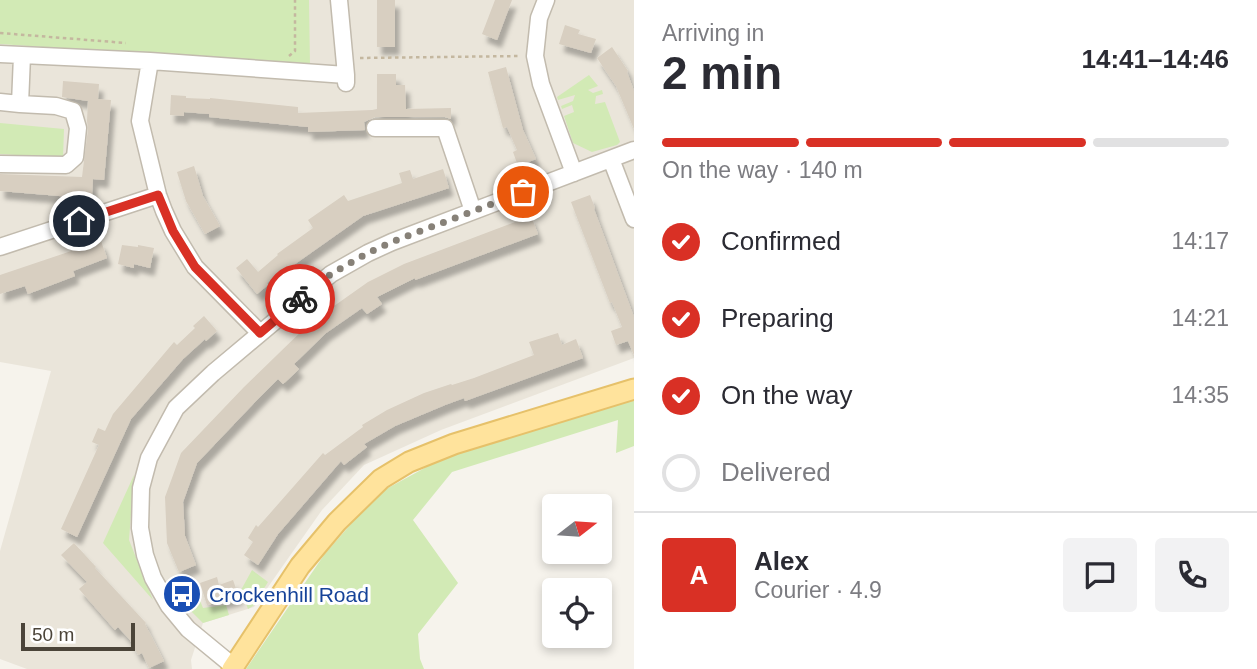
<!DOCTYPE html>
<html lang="en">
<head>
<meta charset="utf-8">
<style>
  :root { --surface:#fff; --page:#f2f2f3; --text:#2b2b33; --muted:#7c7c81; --line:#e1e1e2; --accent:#d93025 }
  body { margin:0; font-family:Arial,sans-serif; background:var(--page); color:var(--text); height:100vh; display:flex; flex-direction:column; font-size:26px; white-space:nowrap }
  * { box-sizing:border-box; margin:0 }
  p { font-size:23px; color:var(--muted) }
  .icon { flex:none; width:38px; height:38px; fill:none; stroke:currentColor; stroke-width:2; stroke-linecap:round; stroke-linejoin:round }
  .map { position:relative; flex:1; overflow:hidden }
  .details { display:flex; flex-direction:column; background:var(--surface); width:623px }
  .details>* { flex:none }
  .needle { width:46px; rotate:73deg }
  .buttons { position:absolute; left:542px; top:494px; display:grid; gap:14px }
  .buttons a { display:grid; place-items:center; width:70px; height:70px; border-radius:7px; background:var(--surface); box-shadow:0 4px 10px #0003; font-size:35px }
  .scale { position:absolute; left:21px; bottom:18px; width:114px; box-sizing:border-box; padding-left:7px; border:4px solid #4b4439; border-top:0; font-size:19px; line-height:24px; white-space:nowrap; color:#4b4439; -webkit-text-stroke:5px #fff; paint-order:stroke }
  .pin { position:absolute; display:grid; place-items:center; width:60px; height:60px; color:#fff; margin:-30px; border:4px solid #fff; border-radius:50%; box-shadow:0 2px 7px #0007 }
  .courier { position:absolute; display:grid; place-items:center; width:70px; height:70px; margin:-35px; border:5px solid #d93025; border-radius:50%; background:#fff; color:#222; box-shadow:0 2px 9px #0007 }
  .head em { font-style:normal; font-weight:800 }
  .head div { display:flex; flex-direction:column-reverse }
  .head { display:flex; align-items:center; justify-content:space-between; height:119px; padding:0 28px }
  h1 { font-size:46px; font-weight:800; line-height:52px }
  .bar { display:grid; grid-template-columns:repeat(4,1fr); gap:10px 7px; align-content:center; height:84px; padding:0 28px }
  .bar i { height:9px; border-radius:5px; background:var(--line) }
  .bar .selected { background:var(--accent) }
  .bar p { grid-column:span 4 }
  .line { display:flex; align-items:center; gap:18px; padding:0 28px; border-top:2px solid var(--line) }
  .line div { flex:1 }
  .round { display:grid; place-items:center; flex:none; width:74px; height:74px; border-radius:7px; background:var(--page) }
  ol { padding:0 28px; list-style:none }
  li { display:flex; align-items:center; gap:21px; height:77px }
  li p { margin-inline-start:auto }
  li .icon { padding:7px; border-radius:50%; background:var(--accent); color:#fff; stroke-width:4 }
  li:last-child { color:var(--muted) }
  li i { width:38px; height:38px; border:4px solid var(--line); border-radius:50% }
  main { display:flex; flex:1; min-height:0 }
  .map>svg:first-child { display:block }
  .residential { fill:#eae5da }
  .green { fill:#d2eab5 }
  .building { fill:#d8cfc1; filter:url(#shadow) }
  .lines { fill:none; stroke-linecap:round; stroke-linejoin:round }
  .minor-casing { stroke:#c2bbae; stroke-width:19 }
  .major-casing { stroke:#e6c16a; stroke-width:23 }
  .path { stroke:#c4b79f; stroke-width:2.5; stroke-dasharray:3.5 3.5; stroke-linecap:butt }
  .minor { stroke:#fff; stroke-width:16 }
  .major { stroke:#ffe39c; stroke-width:19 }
  .done { stroke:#878178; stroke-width:7; stroke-dasharray:0 12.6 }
  .route { stroke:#d93025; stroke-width:9 }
  .labels { text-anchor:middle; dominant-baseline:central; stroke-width:6; stroke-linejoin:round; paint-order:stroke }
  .transit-label { font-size:21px; fill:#164399; stroke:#fff; text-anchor:start }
</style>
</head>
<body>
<main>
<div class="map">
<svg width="634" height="669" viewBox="0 0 634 669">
  <defs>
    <filter id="shadow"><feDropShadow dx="4.5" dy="8" stdDeviation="2" flood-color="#0004"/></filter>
  </defs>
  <rect width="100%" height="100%" fill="#f6f3ec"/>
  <path class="residential" d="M 309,0 L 634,0 L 634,358 L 441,430 L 364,465 L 322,510 L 254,607 L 203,623 L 191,660 L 192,669 L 27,669 L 0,659 L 0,551 L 51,371 L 0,362 L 0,44 L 309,65 Z"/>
  <path class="green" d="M 0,0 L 309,0 L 310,66 L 0,44 Z
    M 589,75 L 598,86 L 588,90 L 593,93 L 602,90 L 603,94 L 596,96 L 595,104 L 605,102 L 620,142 L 617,145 L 592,152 L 573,143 L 564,116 L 574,112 L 572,105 L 562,109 L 561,106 L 573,101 L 575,95 L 558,100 L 557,97 Z
    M 0,123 L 64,129 L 63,158 L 0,154 Z
    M 634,397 L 634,446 L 616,453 L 618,420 L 452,472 L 413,520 L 458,583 L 418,634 L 420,659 L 424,669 L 246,669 L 324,555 L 377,494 L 443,458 L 552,421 Z
    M 134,475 L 129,540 L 153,600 L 103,543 Z
    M 252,570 L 268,582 L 253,606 L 248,609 L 241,590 Z
    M 192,581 L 203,608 L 226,605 L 229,615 L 203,623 L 191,611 L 174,588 Z"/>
  <path class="building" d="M 377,0 L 395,0 L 395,47 L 377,47 Z
    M 495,0 L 512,0 L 497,40 L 482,34 Z
    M 565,25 L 580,30 L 578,34 L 596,39 L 591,53 L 559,44 Z
    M 612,47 L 628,71 L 627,72 L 634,91 L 634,129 L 616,86 L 597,58 Z
    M 506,67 L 523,130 L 536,159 L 518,166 L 513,152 L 517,150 L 507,127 L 503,128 L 488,72 Z
    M 377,74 L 396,74 L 396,85 L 405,85 L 406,109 L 451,108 L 451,119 L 445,117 L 375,117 L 364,122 L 365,130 L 308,132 L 308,127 L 209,117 L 209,114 L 184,112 L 184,116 L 170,115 L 171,95 L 186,96 L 186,98 L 210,99 L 210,98 L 298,107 L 298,113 L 372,110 L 377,109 Z
    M 63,81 L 99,84 L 98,99 L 111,100 L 104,180 L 93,179 L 92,196 L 71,195 L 71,197 L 0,191 L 0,174 L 82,177 L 88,129 L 87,121 L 88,101 L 62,97 Z
    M 194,166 L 203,196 L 220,226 L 205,234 L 186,201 L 177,172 Z
    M 443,169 L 449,188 L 363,216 L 288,269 L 287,267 L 267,283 L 268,285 L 257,294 L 236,268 L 247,259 L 258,272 L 278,255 L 277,254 L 313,228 L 308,220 L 344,195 L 348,201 L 402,183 L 399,173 L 410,170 L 413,179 Z
    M 590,195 L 595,208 L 594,209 L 634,317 L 634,355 L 628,341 L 616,345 L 611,331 L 622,327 L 612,302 L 610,303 L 571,202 Z
    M 531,216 L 538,234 L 415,280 L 415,278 L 377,297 L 382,304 L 367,314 L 362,308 L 326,333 L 294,364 L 299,369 L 294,374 L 283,384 L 278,379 L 255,402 L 197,463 L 183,502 L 185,536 L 196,565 L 179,572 L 167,543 L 165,497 L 172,478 L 181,453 L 244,387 L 310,323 L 368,282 L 404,264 Z
    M 101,241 L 107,258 L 73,271 L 75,276 L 28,294 L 25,286 L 0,294 L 0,275 Z
    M 122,245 L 138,247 L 138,245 L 154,248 L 150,268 L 134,264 L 134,268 L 118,264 Z
    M 204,316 L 217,331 L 206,341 L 205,339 L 183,359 L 131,419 L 77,537 L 61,529 L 99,445 L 92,442 L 98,428 L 105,431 L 113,414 L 174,342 L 177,345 L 195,328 L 193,326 Z
    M 558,333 L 562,345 L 576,339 L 583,358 L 465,401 L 464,398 L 445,405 L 395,426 L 364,444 L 367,447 L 344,465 L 341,461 L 278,534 L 258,565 L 244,555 L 253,542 L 248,538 L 256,525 L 258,527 L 323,453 L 325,455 L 363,427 L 362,425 L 387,410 L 424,393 L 451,384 L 452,385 L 474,378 L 534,355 L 529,342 Z
    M 74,543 L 96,567 L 95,568 L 146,623 L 145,624 L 164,661 L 149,668 L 142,653 L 138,655 L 130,640 L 118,627 L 115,630 L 79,589 L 87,582 L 61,555 Z
    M 217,577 L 219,585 L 233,580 L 239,597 L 207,605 L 200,583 Z"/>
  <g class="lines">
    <defs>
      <path id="minor" d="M 339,0 L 346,75
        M 546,0 L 539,18 L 535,56 L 541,84 L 574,173
        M 0,54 L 150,61
        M 0,102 L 20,104
        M 375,128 L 445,128 L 473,211
        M 611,159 L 634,219
        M 0,164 L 66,165 L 75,157 L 78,128 L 73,111 L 56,106 L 20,104 L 22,56
        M 0,247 L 158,195
        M 260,333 L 195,267 L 173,231 L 164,211 L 158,195 L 140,121 L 150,61 L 346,75 L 346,83
        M 233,666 L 188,629 L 169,606 L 153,578 L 145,555 L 140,528 L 141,488 L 149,458 L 176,408 L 213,373 L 331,274 L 368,253 L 392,242 L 634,150"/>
      <path id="major" d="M 232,669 L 300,566 L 337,522 L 381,479 L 409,462 L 454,444 L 634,389"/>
    </defs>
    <use href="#minor" class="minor-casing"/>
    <use href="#major" class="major-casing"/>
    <path class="path" d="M 0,33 L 126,43
      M 289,56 L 295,51 L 295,0
      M 360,58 L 521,56"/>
    <use href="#minor" class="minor"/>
    <use href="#major" class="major"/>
  </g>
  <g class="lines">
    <path class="done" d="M 300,299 L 331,274 L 368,253 L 392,242 L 523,192"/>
    <path class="route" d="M 79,221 L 158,195 L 173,231 L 195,267 L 260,333 L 300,299"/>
  </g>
  <defs>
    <symbol id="bus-disc" viewBox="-11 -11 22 22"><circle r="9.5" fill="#1a4fb4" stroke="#fff"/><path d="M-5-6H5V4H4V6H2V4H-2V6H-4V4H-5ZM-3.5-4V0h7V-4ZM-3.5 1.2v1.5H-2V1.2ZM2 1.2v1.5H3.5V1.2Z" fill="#fff"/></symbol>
  </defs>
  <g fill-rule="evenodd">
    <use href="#bus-disc" x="160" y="572" width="44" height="44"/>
  </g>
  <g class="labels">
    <g class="transit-label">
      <text x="209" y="594">Crockenhill Road</text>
    </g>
  </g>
</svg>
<div class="buttons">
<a><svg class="needle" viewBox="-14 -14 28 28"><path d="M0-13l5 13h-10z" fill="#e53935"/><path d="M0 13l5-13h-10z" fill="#7c7c81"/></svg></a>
<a><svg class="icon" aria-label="locate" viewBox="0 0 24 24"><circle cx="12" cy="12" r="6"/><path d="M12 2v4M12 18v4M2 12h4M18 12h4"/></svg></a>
</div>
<div class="scale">50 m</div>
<div class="pin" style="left:523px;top:192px;background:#ea580c"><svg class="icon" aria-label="bag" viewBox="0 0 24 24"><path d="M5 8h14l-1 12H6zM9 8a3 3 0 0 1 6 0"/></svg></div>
<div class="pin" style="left:79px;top:221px;background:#1f2937"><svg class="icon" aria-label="home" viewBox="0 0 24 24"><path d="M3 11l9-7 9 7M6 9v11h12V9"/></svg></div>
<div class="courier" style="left:300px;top:299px"><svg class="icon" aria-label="bike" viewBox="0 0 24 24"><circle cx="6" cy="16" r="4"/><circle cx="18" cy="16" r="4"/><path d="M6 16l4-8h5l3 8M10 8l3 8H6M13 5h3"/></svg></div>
</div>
<section class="details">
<div class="head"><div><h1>2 min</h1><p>Arriving in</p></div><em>14:41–14:46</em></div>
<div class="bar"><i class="selected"></i><i class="selected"></i><i class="selected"></i><i></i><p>On the way · 140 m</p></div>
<ol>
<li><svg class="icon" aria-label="check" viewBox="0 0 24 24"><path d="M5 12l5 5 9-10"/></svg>Confirmed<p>14:17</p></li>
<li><svg class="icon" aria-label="check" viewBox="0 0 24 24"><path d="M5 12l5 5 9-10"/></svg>Preparing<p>14:21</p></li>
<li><svg class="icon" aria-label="check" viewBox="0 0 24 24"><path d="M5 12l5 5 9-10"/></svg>On the way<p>14:35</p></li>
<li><i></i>Delivered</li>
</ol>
<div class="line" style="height:126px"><b class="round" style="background:var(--accent);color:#fff">A</b><div><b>Alex</b><p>Courier · 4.9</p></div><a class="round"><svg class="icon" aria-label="chat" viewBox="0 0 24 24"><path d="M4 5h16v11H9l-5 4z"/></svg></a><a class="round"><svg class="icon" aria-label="phone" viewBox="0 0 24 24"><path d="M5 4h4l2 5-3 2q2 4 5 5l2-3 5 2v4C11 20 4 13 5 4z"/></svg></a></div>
</section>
</main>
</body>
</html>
